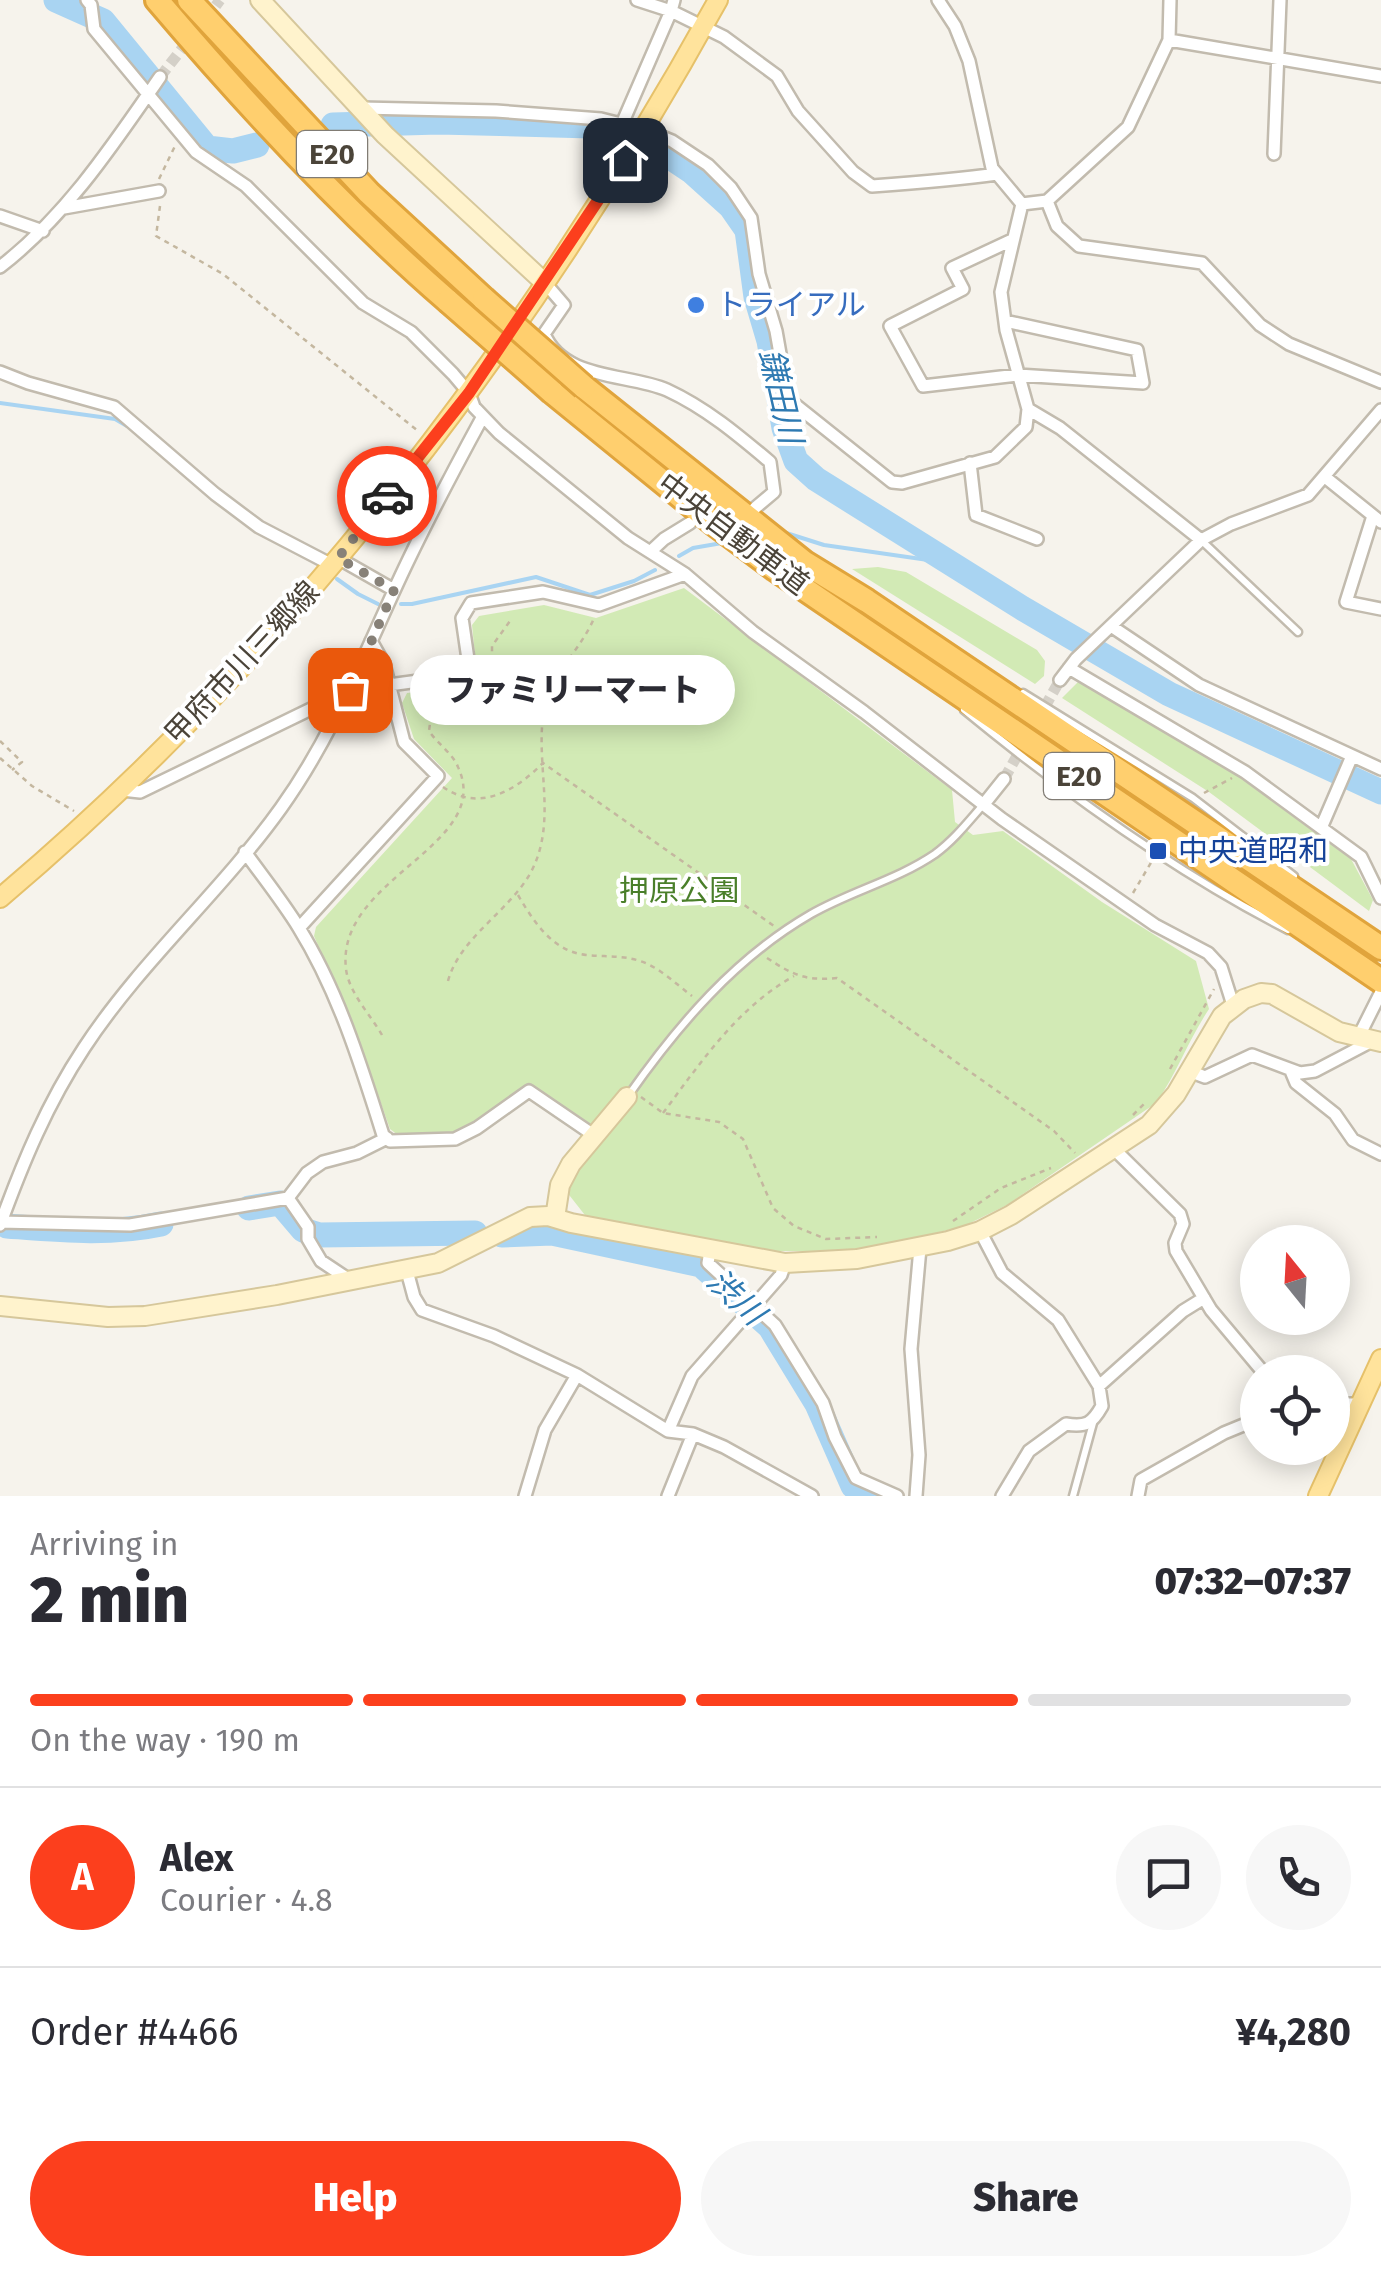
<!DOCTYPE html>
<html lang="en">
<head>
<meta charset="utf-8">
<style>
  :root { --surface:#fff; --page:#f7f7f7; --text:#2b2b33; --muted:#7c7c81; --line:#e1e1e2; --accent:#fc3f1d }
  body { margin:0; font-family:"Fira Sans","Noto Sans JP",sans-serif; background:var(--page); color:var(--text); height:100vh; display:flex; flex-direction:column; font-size:38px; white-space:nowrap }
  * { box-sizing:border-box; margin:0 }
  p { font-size:32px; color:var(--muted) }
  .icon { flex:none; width:55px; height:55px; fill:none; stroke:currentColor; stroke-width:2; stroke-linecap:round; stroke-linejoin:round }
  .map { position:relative; height:1496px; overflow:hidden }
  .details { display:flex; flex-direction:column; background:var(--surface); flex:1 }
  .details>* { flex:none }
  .needle { width:65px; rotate:342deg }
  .tools { position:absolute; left:1240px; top:1225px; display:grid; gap:20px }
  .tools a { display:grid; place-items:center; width:110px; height:110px; border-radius:50%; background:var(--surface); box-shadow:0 5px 25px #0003; font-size:50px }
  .pin { position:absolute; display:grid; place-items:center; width:85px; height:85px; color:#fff; margin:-42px; border-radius:20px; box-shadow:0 5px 15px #0006 }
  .courier { position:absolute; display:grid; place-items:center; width:100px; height:100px; margin:-50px; border:8px solid #fc3f1d; border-radius:50%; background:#fff; color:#222; box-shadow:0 2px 12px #0007 }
  .bubble { position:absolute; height:70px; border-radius:35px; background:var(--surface); box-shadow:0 5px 25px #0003; font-size:32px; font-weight:800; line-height:70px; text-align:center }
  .overview em { font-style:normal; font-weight:800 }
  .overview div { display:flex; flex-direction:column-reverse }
  .overview { display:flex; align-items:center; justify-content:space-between; height:170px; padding:0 30px }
  h1 { font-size:65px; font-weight:800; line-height:75px }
  .bar { display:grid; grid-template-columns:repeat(4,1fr); gap:15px 10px; align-content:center; height:120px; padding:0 30px }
  .bar i { height:12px; border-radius:8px; background:var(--line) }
  .bar .active { background:var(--accent) }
  .bar p { grid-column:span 4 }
  .line { display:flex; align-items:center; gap:25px; padding:0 30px; border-top:2px solid var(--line) }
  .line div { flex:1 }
  .round { display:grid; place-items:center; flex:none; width:105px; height:105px; border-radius:52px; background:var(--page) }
  .cta { display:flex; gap:20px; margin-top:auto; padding:20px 30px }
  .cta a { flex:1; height:115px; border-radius:60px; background:var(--accent); color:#fff; font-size:40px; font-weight:800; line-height:115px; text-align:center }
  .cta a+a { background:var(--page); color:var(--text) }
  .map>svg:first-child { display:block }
  .green { fill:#d2eab5 }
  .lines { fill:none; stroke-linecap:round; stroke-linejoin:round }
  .stream { stroke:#a9d4f2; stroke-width:4 }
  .river { stroke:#a9d4f2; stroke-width:25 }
  .street-tunnel { stroke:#d4d0c8; stroke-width:11; stroke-dasharray:11 5.5; stroke-linecap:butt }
  .lane-casing { stroke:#c2bbae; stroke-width:11 }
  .street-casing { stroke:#c2bbae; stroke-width:16 }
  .secondary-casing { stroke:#d6c79b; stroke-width:22 }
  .primary-casing { stroke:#e6c16a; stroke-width:22 }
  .highway-casing { stroke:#e0a43c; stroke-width:28 }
  .path { stroke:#c4b79f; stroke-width:2.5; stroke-dasharray:5 5; stroke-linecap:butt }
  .lane { stroke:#fff; stroke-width:6 }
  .street { stroke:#fff; stroke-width:11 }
  .secondary { stroke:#fff3cd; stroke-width:18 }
  .primary { stroke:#ffe39c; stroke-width:18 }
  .highway { stroke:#ffcf6e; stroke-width:22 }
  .highway-bridge-casing { stroke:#e0a43c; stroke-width:28; stroke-linecap:butt }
  .highway-bridge { stroke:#ffcf6e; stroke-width:22 }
  .done { stroke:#878178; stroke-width:10; stroke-dasharray:0 18 }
  .route { stroke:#fc3f1d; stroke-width:12 }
  .shop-dot { fill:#3f7fe0; stroke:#fff; stroke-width:4 }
  .transit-dot { fill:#1a4fb4; stroke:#fff; stroke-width:4 }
  .labels { text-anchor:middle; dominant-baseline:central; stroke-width:8; stroke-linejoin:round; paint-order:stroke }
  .shield { fill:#fff; stroke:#817c74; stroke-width:2.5 }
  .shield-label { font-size:28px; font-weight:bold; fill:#4b4439 }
  .shop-label { font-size:30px; fill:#366cbe; stroke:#fff; text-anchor:start }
  .street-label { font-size:30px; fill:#4b4439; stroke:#fff }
  .transit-label { font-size:30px; fill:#164399; stroke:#fff; text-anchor:start }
  .park-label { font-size:30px; fill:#4a7f2a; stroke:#fff }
  .water-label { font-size:32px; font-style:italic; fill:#2e7ab2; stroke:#fff }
</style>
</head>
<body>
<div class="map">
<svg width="1381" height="1496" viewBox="0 0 1381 1496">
  <rect width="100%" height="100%" fill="#f6f3ec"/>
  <path class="green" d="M 878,567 L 906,572 L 1037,650 L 1045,661 L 1044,676 L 1035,684 L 852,569 Z
    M 684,588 L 952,790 L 955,822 L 973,835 L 1003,831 L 1102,902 L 1196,961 L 1209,1009 C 1189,1039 1177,1073 1156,1103 L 1007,1205 L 964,1226 L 878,1247 L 844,1251 L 768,1251 L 588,1219 L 566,1191 L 570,1173 L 606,1134 L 531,1085 L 470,1129 L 452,1137 L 398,1135 L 390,1129 L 358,1038 L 314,936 L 316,927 L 452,778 L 414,739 L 402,703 L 407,693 L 478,685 L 472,625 L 479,616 L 544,605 L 596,618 Z
    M 1079,681 L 1205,752 L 1351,859 L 1373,900 L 1369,911 L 1209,792 L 1062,698 Z"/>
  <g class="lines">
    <path class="stream" d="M 0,403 L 115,419 L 127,426
      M 780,531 L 824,545 L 949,563
      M 679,556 L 693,548 L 722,543
      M 337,579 L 358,594 L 378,604
      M 401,604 L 412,604 L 536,577 L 590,595 L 634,581 L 655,570"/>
    <path class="river" d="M 56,0 L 103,21 L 207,148 L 233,151 L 257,145
      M 333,125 L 439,122 L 591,126 L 661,151 L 691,171 L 731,207 L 747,230 L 756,297 L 769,341 L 784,428 L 796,461 L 816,479 L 1022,608 L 1169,694 L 1381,792
      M 249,1208 L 280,1203 L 303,1230 L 319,1235 L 475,1233
      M 7,1226 C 60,1230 109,1235 161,1224
      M 502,1235 L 552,1233 L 701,1265 L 770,1327 L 817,1404 L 853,1486 L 876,1496"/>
    <path class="street-tunnel" d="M 206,19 L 220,0
      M 160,77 L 191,37
      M 1004,779 L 1060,680"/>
    <defs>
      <path id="lane" d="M 1202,541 L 1298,632
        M 1023,693 L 1193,798 L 1294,876
        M 964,710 C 1064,792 1173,871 1288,930
        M 628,1096 C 678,1025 735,958 811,914 C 851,891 897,880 935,854 C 954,840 968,822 983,805
        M 1073,1496 L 1093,1423"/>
      <path id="street" d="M 87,0 L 91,5 L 94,29 L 196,152 L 246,186 L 363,303 L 411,332 L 453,374 L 469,393 L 474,407 L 499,433 L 628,538 L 685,574 L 753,632 L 864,712 L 1002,819 L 1155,925 L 1208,953 L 1221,967 L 1233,1005
        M 674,0 L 671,11 L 724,37 L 777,76 L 798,111 L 853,172 L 872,186 C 914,183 955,180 997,174
        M 938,0 L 955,26 L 969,61 L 992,168 L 1022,204 L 1001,292 L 1006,330 L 1028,409 L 1060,428 L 1201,540
        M 1169,40 L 1381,76
        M 361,108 L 496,111 L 601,119 L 645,130 L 672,141 L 708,165 L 731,188 L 751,218 L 759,274 L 776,331 L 788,399 L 892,482 L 902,483 L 995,457 L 1026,427 L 1028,409
        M 622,124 L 671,11 L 637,0
        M 1274,154 L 1280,0
        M 1047,201 L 1057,226 L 1079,246 L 1202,263 L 1260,325 L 1289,344 L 1381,382
        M 1022,204 L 1047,201 L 1128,127 L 1169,40 L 1170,0
        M 64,208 L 159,191
        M 0,216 L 43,231
        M 0,267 C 66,216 113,145 160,77
        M 545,283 L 564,305 L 544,334 C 564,381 628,373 667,390 C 706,408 738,435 770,462 L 774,492 L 755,508
        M 1005,321 L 1137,350 L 1143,383 L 1018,375 L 923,386 L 890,326 L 963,289 L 952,268 L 1012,240
        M 0,372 L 28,383 L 114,407 L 215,494 L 259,527 L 332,565
        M 970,463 L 976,515 L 1037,539
        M 1325,477 L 1381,522
        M 1373,516 L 1346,602 L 1381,609
        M 650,552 L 664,539 L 690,523
        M 338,558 L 394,590
        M 1111,626 L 1199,685 L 1381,769
        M 1069,668 L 1245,772 L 1361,857 L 1381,898
        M 1060,680 L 1076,659 L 1201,540 L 1231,524 L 1308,495 L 1381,410
        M 389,685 L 463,675 L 469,666 L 462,618 L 471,603 L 543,592 L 599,605 L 685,574
        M 122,790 L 140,792 L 350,690
        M 984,804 L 1004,779
        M 1321,828 L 1352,756
        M 245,852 C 263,877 283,902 299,928 C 338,991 361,1065 383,1135 L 390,1141 L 455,1139 L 477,1128 L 529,1091 L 595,1136
        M 299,928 L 438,776 L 404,742 L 384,664 L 371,641
        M 1359,1036 L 1381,992
        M 1189,1071 L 1205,1077 L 1252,1055 L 1300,1073 L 1315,1071 L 1374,1040
        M 1291,1071 L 1296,1083 L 1335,1114 L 1353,1140 L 1381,1154
        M 1113,1148 L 1180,1214 L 1183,1224 L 1175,1243 L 1176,1251 L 1211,1310 L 1263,1372
        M 288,1198 L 307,1173 L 323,1162 L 357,1153 L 387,1138
        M 0,1222 L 130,1225 L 288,1198 L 308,1227 L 308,1239 L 321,1261 L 351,1281
        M 0,1225 C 23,1162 47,1104 84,1048 C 141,961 221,892 281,808 C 329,741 359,667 393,593 C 420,533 451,475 482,418
        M 980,1231 L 1002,1273 L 1058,1320 L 1099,1386 L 1102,1406 C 1092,1424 1086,1427 1066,1424 L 1029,1451 L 1002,1496
        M 710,1251 L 708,1263 L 775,1325 L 823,1403 L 835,1437 L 856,1478 L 897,1496
        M 407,1271 L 414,1297 L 422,1310 L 494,1336 L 577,1375 L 668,1431 L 693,1434 L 724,1447 L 812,1496
        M 1099,1386 L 1183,1311 L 1204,1298
        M 1332,1404 L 1359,1404
        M 668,1431 L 692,1376 L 781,1275 L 785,1263
        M 525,1496 L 545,1430 L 577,1375
        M 668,1496 L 693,1434
        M 916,1496 L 919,1455 L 911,1349 L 920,1248
        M 1138,1496 L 1141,1480 L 1224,1433 L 1258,1419"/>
      <path id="secondary" d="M 260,0 L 385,135 L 545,283
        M 555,1218 L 560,1185 L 571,1164 L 627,1097
        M 0,1306 L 108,1317 L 145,1316 L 277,1295 L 438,1263 L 530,1217 L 548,1216 L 571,1223 L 785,1263 L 857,1259 L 948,1241 L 980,1231 L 1011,1215 L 1149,1125 L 1176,1094 L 1222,1016 L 1244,999 L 1261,993 L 1272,994 L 1339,1032 L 1381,1042"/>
      <path id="primary" d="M 0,898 C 295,649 532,337 718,0
        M 1318,1496 L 1381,1359"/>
      <path id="highway" d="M 157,0 C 247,106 343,210 448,301
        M 189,0 L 369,193 L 484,299
        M 584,387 L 805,563 L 867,601 L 1381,948
        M 552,392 L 712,522 L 775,569 L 1381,981"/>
    </defs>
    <use href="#lane" class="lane-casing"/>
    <use href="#street" class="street-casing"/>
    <use href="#secondary" class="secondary-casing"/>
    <use href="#primary" class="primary-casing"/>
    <use href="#highway" class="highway-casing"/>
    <path class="path" d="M 159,179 L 175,146
      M 160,206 L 156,236 L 223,274 L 418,431
      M 0,741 L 22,762 L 12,770
      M 0,758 L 32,786 L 74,811
      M 443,787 C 480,813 516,790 543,763 L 774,926
      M 1204,793 L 1232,778
      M 1133,893 L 1152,861
      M 518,895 C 534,922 552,951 586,955 C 604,957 622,955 640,961 C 659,967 676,984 692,996
      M 767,958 C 793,975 805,981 837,978 L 1054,1131 L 1075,1153
      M 448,981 C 460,937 509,912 531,872 C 559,819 533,760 545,705 C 553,672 582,648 594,618
      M 382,1035 C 370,1014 349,993 346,969 C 335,878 495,846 458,767 C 453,754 437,743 429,731 L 431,716 L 442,703 L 480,696 L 492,686 L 492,646 L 510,621
      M 1170,1069 L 1214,989
      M 641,1097 L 663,1113 L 719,1122 L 743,1139 L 773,1208 L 794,1226 L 826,1239 L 877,1237
      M 663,1113 C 702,1061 737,1008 794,976
      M 1133,1115 L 1145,1103
      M 953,1221 L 1001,1188 L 1051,1168"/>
    <use href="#lane" class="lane"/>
    <use href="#street" class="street"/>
    <use href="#secondary" class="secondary"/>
    <use href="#primary" class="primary"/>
    <use href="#highway" class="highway"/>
    <defs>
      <path id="highway-bridge" d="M 484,299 L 584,387
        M 448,301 L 552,392"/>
    </defs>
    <use href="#highway-bridge" class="highway-bridge-casing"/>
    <use href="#highway-bridge" class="highway-bridge"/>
  </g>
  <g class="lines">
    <path class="done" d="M 350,690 L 394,590 L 338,558 L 387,496"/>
    <path class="route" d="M 387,496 L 469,393 L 625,160"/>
  </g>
  <circle class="shop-dot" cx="696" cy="305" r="10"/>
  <rect class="transit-dot" x="1148" y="841" width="20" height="20" rx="5"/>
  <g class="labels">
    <g class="shield">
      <rect x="297" y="131" width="70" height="46" rx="8"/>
      <rect x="1044" y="753" width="70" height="46" rx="8"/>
    </g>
    <g class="shield-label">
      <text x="332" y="154">E20</text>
      <text x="1079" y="776">E20</text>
    </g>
    <g class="shop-label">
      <text x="716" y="305">トライアル</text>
    </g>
    <g class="street-label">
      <text transform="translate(733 534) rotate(37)">中央自動車道</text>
      <text transform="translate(242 663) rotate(-47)">甲府市川三郷線</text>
    </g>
    <g class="transit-label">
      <text x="1178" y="851">中央道昭和</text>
    </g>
    <g class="park-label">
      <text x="679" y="891">押原公園</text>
    </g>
    <g class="water-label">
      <text transform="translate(781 396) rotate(77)">鎌田川</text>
      <text transform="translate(736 1297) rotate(43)">渋川</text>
    </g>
  </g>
</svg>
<div class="tools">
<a><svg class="needle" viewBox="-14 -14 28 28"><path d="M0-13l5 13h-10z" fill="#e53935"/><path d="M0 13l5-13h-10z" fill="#7c7c81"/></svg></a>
<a><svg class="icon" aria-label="locate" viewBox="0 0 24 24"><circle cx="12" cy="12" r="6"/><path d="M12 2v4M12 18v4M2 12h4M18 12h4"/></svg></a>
</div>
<div class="pin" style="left:350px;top:690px;background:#ea580c"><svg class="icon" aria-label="bag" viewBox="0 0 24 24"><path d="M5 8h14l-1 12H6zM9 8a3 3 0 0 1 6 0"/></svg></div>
<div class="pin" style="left:625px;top:160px;background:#1f2937"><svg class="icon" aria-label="home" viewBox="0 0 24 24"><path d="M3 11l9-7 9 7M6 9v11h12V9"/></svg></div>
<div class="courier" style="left:387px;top:496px"><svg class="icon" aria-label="car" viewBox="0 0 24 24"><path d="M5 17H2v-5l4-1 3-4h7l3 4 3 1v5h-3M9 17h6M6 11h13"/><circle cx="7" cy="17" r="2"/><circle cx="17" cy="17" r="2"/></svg></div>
<div class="bubble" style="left:410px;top:655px;width:325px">ファミリーマート</div>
</div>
<section class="details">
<div class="overview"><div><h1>2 min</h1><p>Arriving in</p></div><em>07:32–07:37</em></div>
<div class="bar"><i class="active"></i><i class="active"></i><i class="active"></i><i></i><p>On the way · 190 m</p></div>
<div class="line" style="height:180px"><b class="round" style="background:var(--accent);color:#fff">A</b><div><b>Alex</b><p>Courier · 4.8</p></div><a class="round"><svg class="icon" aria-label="chat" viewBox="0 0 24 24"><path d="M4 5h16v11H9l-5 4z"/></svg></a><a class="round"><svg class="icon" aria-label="phone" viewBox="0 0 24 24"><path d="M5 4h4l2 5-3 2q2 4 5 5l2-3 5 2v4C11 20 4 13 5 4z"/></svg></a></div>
<div class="line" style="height:130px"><div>Order #4466</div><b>¥4,280</b></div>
<div class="cta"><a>Help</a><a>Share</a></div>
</section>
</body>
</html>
